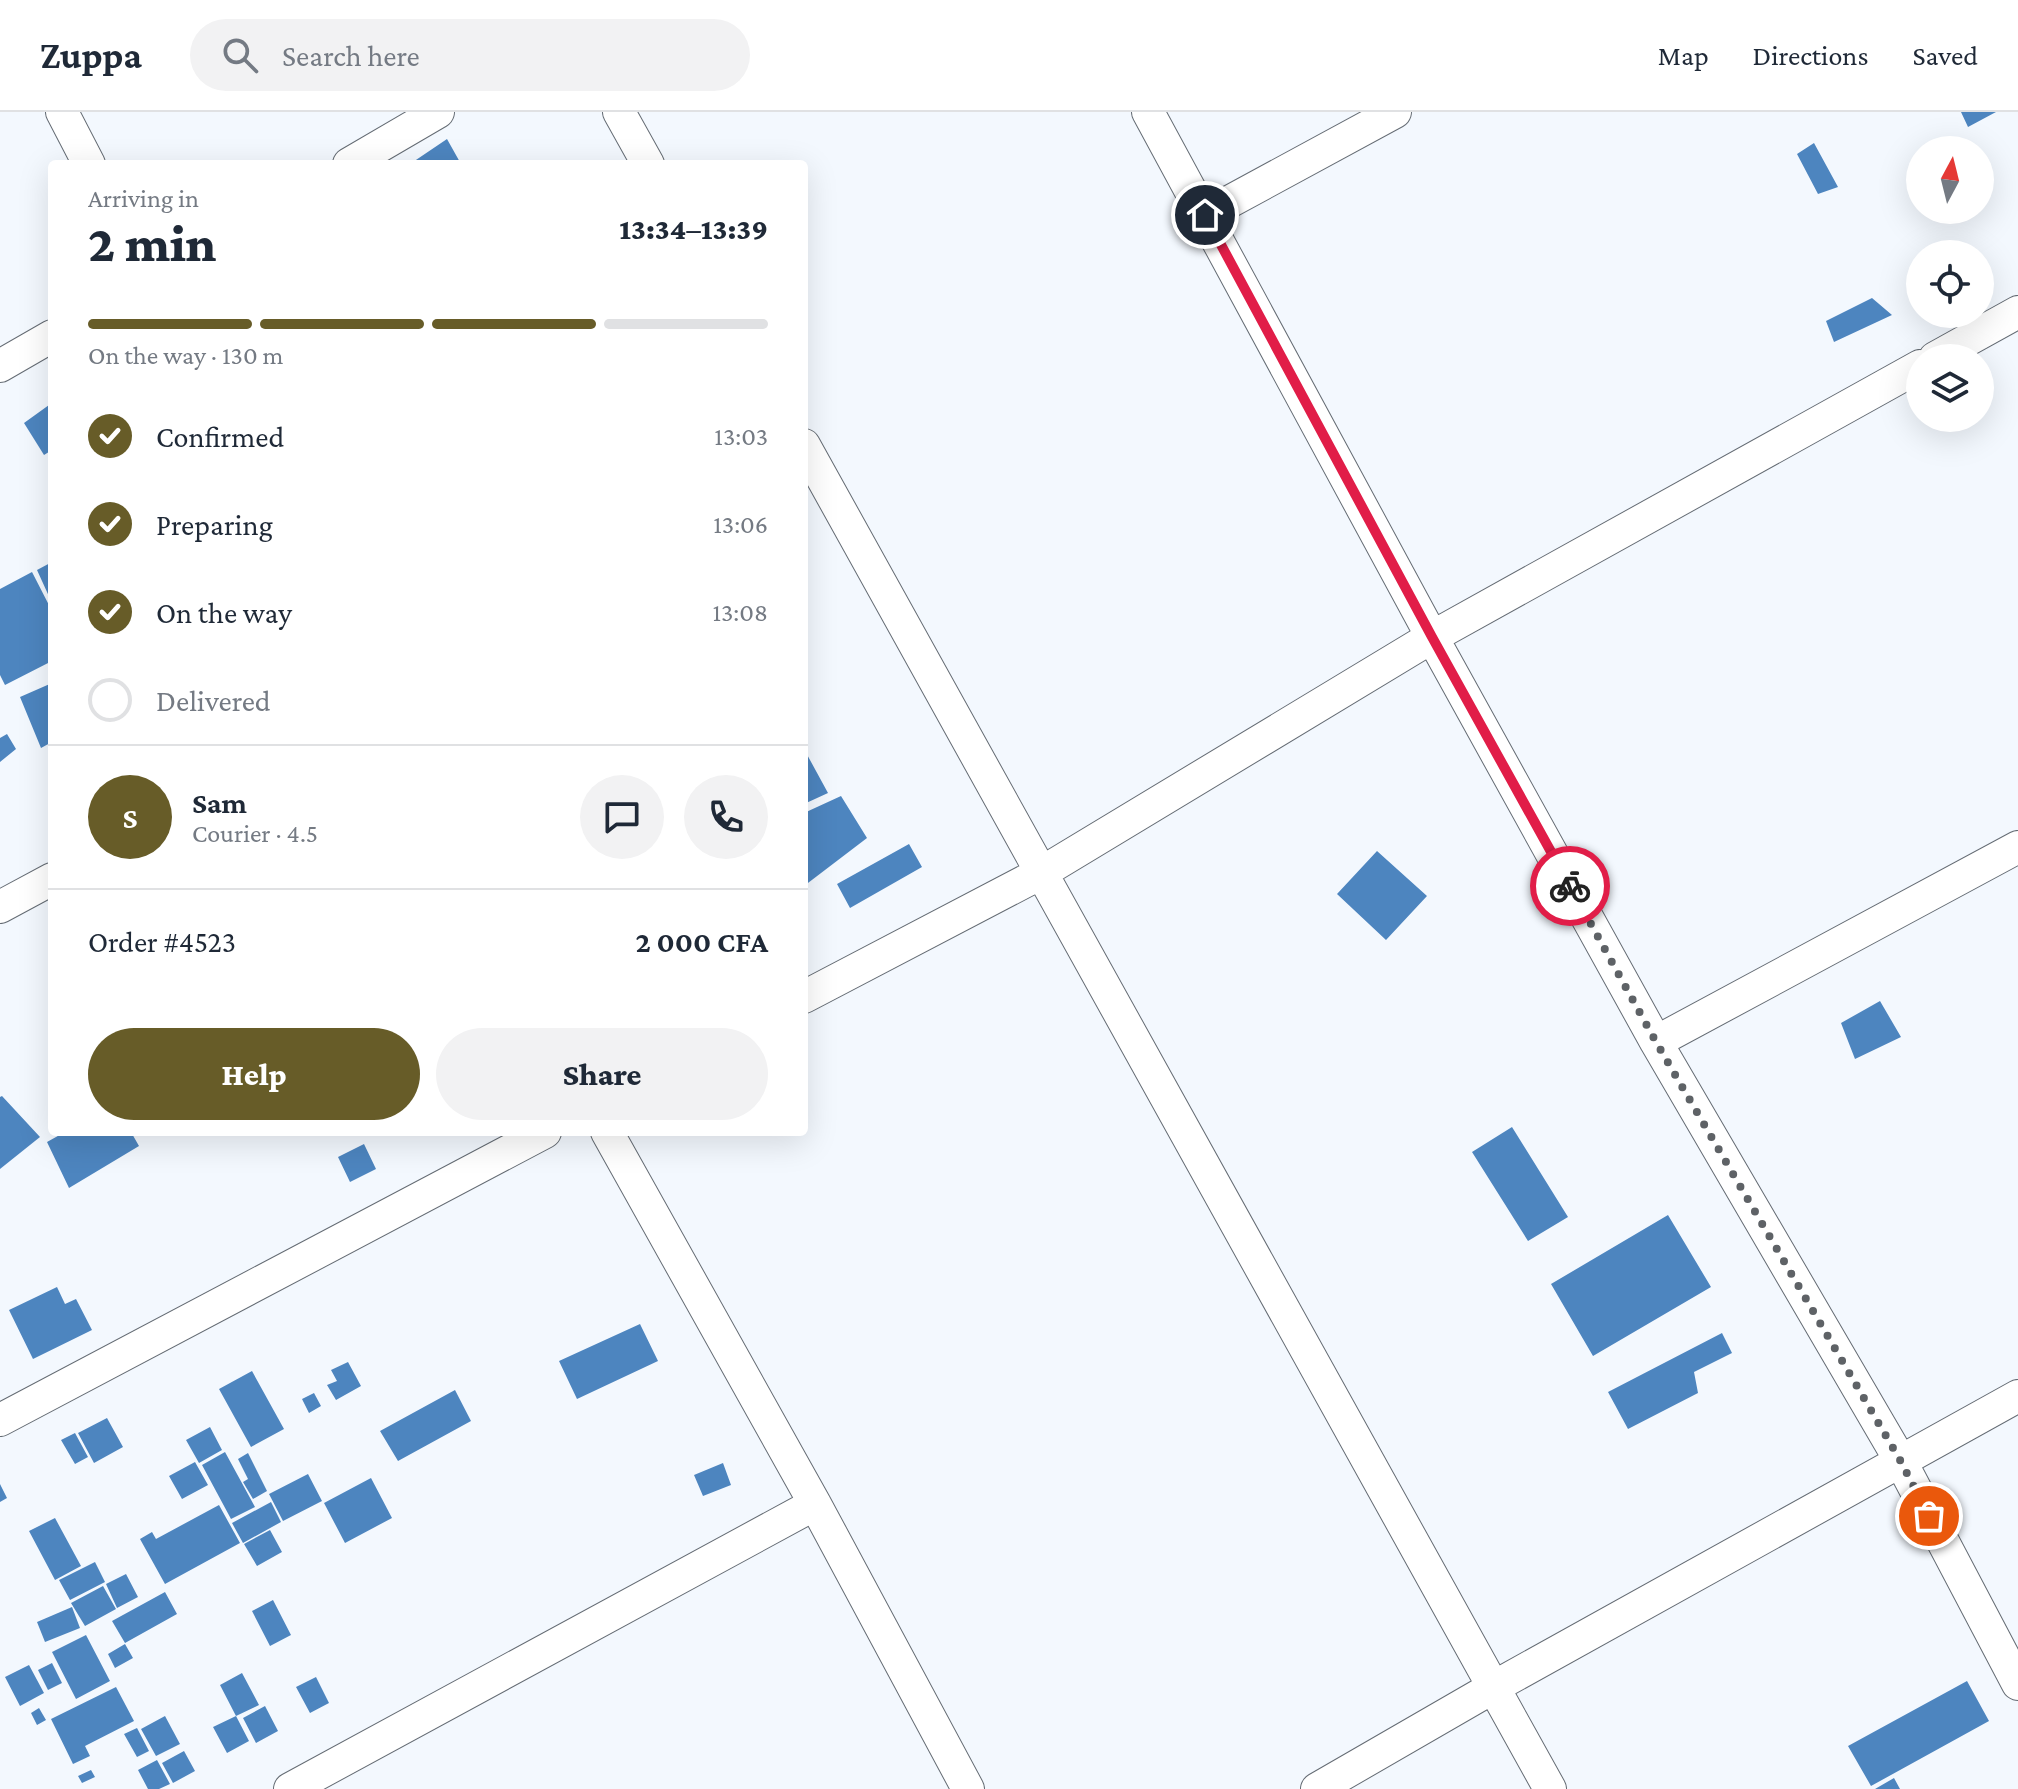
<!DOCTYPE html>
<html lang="en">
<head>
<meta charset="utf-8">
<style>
  :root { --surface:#fff; --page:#f2f2f3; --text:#1f2937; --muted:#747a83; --line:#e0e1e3; --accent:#675c28 }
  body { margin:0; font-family:"Crimson Pro",serif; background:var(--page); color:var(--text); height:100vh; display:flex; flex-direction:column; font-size:30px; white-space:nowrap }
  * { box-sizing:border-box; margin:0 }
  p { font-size:26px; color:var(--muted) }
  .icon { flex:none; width:44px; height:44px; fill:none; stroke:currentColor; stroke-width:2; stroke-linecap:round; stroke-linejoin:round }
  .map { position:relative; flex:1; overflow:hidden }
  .side { position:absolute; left:48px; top:48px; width:760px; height:976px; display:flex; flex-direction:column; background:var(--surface); border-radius:8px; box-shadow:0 8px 32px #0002 }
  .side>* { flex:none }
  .needle { width:52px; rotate:7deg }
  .tools { position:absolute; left:1906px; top:24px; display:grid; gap:16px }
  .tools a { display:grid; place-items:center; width:88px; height:88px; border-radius:50%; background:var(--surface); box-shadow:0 8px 32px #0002; font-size:40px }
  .pin { position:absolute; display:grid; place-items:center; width:68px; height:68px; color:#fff; margin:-34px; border:4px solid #fff; border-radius:50%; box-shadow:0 2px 8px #0007 }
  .courier { position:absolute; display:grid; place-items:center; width:80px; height:80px; margin:-40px; border:6px solid #e11d48; border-radius:50%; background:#fff; color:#222; box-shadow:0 2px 10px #0007 }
  .summary em { font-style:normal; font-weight:800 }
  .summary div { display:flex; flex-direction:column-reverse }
  .summary { display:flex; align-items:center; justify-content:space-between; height:136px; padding:0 40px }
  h1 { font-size:52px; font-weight:800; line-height:60px }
  .bar { display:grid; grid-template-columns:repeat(4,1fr); gap:12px 8px; align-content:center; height:96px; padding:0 40px }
  .bar i { height:10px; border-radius:6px; background:var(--line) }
  .bar .current { background:var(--accent) }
  .bar p { grid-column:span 4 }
  .line { display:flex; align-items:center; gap:20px; padding:0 40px; border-top:2px solid var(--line) }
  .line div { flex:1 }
  .round { display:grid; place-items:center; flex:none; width:84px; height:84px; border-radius:42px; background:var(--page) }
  ol { padding:0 40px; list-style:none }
  li { display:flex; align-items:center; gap:24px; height:88px }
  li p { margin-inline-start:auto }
  li .icon { padding:8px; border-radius:50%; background:var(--accent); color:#fff; stroke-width:4 }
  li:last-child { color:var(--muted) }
  li i { width:44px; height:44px; border:4px solid var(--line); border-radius:50% }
  .button { display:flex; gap:16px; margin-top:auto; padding:16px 40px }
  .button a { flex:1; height:92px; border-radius:48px; background:var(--accent); color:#fff; font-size:32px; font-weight:800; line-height:92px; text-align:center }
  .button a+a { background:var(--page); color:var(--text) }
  header { display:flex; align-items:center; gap:48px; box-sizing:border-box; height:112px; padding:0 40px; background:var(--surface); border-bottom:2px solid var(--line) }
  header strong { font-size:38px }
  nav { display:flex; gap:44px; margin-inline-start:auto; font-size:28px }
  .search { width:560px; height:72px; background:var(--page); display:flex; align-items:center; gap:20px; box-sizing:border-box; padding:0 28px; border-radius:44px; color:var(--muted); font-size:30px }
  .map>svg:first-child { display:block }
  .building { fill:#4d85bf }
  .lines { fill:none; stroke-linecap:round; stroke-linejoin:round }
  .minor-casing { stroke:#656c74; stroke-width:34 }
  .minor { stroke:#fff; stroke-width:32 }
  .done { stroke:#5e6266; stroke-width:8; stroke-dasharray:0 14.4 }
  .route { stroke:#e11d48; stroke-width:10 }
</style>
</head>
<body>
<header>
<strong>Zuppa</strong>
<div class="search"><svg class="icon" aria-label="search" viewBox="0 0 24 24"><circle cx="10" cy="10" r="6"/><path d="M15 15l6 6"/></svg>Search here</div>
<nav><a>Map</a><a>Directions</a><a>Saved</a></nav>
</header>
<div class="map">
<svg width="2018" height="1677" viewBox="0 0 2018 1677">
  <rect width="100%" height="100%" fill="#f3f8fe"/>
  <path class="building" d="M 1961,0 L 1996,0 L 1968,15 Z
    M 447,27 L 461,52 L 410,52 Z
    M 1814,31 L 1838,75 L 1818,82 L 1797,42 Z
    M 1872,186 L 1892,203 L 1834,230 L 1826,209 Z
    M 49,293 L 52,298 L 52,338 L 44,343 L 24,311 Z
    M 52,450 L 52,491 L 37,458 Z
    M 32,460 L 52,499 L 52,549 L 5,573 L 0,563 L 0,477 Z
    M 52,571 L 52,630 L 41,636 L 20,585 Z
    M 7,622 L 16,637 L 0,650 L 0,626 Z
    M 804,637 L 828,681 L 804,692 Z
    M 841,684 L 867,726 L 804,774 L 804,701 Z
    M 909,732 L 922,755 L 850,796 L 837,772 Z
    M 1377,739 L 1427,784 L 1386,828 L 1337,782 Z
    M 1880,889 L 1901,925 L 1855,947 L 1841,911 Z
    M 2,984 L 40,1025 L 0,1057 L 0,985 Z
    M 1512,1015 L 1568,1105 L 1528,1129 L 1472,1040 Z
    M 65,1020 L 131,1020 L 139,1034 L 69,1076 L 47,1030 Z
    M 364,1032 L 376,1057 L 350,1070 L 338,1045 Z
    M 1668,1103 L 1711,1175 L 1593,1244 L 1551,1172 Z
    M 57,1175 L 65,1192 L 76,1187 L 92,1218 L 33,1247 L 9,1198 Z
    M 640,1212 L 658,1249 L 577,1287 L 559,1249 Z
    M 1722,1221 L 1732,1241 L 1694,1260 L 1698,1281 L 1628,1317 L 1608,1280 Z
    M 348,1250 L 361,1274 L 336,1288 L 327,1273 L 337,1269 L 331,1258 Z
    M 252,1259 L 284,1317 L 251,1335 L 219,1277 Z
    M 455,1278 L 471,1309 L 398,1349 L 380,1319 Z
    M 314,1281 L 321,1294 L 309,1301 L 302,1287 Z
    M 107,1306 L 123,1335 L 94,1351 L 78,1321 Z
    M 210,1315 L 222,1338 L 199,1351 L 186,1328 Z
    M 75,1321 L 88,1345 L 75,1352 L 61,1328 Z
    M 225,1340 L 255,1395 L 231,1407 L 202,1353 Z
    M 248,1341 L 267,1379 L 253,1387 L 243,1370 L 248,1367 L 238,1347 Z
    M 195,1350 L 208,1373 L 182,1387 L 169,1364 Z
    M 723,1351 L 731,1373 L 703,1384 L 694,1363 Z
    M 308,1362 L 322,1389 L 283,1409 L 269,1382 Z
    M 371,1366 L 392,1406 L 345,1431 L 324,1391 Z
    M 0,1372 L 7,1386 L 0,1390 Z
    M 271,1390 L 281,1410 L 243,1431 L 232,1411 Z
    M 219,1393 L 240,1431 L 165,1472 L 140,1427 L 152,1420 L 156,1427 Z
    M 55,1406 L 81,1454 L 55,1468 L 29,1419 Z
    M 270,1418 L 282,1440 L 257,1454 L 244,1432 Z
    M 95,1450 L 105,1470 L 70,1488 L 59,1468 Z
    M 126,1462 L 138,1485 L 117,1496 L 106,1472 Z
    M 103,1474 L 116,1497 L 85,1514 L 71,1491 Z
    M 165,1480 L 177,1502 L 125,1531 L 112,1509 Z
    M 273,1488 L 291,1523 L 270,1534 L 252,1499 Z
    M 72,1495 L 80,1516 L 45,1530 L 37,1510 Z
    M 86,1523 L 110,1569 L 76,1587 L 52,1540 Z
    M 125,1532 L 133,1546 L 115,1556 L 108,1542 Z
    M 52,1551 L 62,1571 L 48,1578 L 38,1558 Z
    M 29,1553 L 44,1581 L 20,1594 L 5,1565 Z
    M 242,1561 L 259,1593 L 236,1604 L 220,1573 Z
    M 316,1565 L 329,1591 L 310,1601 L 296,1575 Z
    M 1967,1569 L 1989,1609 L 1871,1674 L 1848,1634 Z
    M 116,1575 L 134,1609 L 85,1634 L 90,1644 L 73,1652 L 51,1607 Z
    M 265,1594 L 278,1619 L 256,1631 L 243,1606 Z
    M 39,1596 L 46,1608 L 37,1613 L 31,1601 Z
    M 165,1604 L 180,1632 L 156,1644 L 141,1617 Z
    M 236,1604 L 249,1629 L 227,1641 L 213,1615 Z
    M 137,1616 L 149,1639 L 137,1645 L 124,1622 Z
    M 184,1639 L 195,1659 L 173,1671 L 162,1651 Z
    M 157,1648 L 170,1672 L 159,1677 L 148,1677 L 138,1658 Z
    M 91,1658 L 95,1665 L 82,1671 L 78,1664 Z
    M 1894,1666 L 1900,1677 L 1875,1677 Z"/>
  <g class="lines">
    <defs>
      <path id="minor" d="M 62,0 L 89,52
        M 619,0 L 648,52
        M 1148,0 L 1432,525 L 1656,930 L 1900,1348 L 2018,1572
        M 349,52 L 438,0
        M 1205,103 L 1395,0
        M 1935,246 L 2018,200
        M 0,254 L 52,224
        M 804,333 L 1550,1677
        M 0,795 L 52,767
        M 804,885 L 1041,761 L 1432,525 L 1920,254
        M 1656,930 L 2018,735
        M 607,1020 L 815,1392 L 968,1677
        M 0,1308 L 545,1020
        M 290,1677 L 815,1392
        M 1317,1677 L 1492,1576 L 2018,1284"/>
    </defs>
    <use href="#minor" class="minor-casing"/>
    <use href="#minor" class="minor"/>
  </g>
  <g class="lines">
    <path class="done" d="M 1570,774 L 1656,930 L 1900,1348 L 1929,1404"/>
    <path class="route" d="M 1205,103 L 1432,525 L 1570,774"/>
  </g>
</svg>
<div class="tools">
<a><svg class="needle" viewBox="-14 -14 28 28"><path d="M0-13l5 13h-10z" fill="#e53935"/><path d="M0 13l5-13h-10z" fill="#747a83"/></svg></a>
<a><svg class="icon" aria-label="locate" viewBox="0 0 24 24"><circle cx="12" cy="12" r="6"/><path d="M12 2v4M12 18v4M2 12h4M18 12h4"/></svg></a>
<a><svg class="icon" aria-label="layers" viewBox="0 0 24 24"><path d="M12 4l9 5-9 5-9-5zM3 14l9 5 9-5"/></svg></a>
</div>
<div class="pin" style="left:1929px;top:1404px;background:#ea580c"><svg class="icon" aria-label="bag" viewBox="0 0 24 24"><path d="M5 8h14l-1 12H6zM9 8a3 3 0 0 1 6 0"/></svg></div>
<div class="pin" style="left:1205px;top:103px;background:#1f2937"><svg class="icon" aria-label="home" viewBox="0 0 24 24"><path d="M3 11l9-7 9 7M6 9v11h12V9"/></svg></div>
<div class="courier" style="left:1570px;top:774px"><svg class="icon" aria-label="bike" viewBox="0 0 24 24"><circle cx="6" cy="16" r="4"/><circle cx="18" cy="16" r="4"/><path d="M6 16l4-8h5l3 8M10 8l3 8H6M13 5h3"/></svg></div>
<section class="side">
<div class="summary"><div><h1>2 min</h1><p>Arriving in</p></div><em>13:34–13:39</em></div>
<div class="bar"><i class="current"></i><i class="current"></i><i class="current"></i><i></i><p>On the way · 130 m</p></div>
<ol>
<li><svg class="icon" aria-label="check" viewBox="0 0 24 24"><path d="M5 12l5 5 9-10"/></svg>Confirmed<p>13:03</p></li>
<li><svg class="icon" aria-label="check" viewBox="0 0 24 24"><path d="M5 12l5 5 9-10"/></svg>Preparing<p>13:06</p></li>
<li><svg class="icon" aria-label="check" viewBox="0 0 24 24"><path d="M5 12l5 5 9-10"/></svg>On the way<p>13:08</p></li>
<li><i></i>Delivered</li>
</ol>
<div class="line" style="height:144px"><b class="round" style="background:var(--accent);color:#fff">S</b><div><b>Sam</b><p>Courier · 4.5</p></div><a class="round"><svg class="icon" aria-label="chat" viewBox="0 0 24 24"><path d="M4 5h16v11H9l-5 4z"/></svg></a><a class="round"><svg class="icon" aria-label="phone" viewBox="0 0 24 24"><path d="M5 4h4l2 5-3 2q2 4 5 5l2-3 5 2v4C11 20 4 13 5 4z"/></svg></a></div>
<div class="line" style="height:104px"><div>Order #4523</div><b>2 000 CFA</b></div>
<div class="button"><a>Help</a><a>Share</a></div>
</section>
</div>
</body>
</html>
